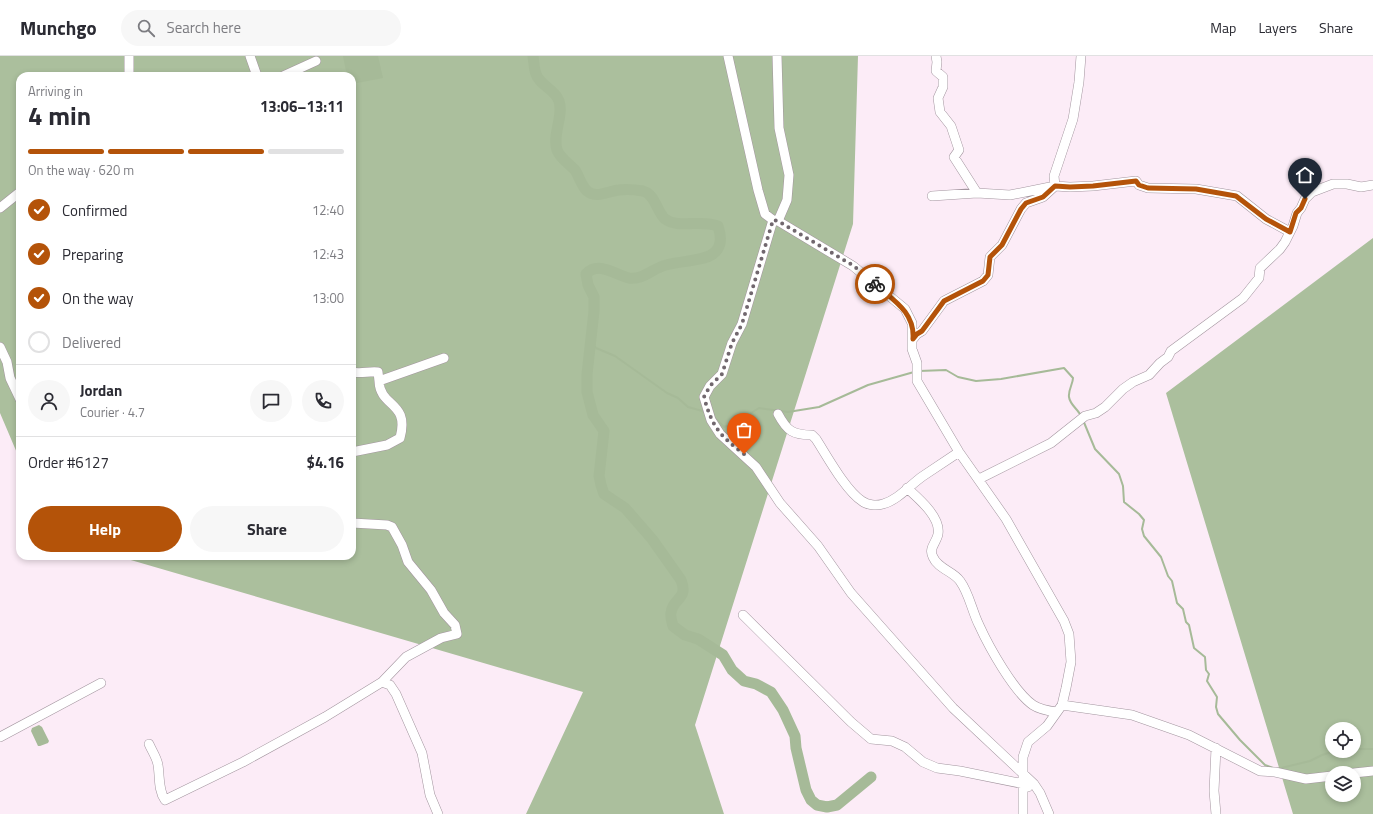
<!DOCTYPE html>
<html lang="en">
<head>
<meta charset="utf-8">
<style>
  :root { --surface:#fff; --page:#f7f7f7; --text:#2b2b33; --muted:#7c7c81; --line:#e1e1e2; --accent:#b45309 }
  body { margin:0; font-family:"Titillium Web",sans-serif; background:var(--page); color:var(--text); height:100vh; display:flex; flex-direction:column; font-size:15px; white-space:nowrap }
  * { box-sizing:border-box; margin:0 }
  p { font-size:13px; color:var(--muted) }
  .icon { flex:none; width:22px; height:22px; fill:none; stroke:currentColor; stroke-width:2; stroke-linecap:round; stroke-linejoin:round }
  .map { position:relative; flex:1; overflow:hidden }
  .sheet { position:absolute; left:16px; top:16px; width:340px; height:488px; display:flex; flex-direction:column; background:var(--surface); border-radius:12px; box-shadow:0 2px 6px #0003 }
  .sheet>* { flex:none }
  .buttons { position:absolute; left:1325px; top:666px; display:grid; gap:8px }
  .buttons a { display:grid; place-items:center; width:36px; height:36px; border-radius:50%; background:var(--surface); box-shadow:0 2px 6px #0003; font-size:20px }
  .pin { position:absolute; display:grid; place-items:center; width:34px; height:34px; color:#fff; margin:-41px -17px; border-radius:50% 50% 50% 0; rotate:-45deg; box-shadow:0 0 4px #0007 }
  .pin .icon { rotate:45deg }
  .courier { position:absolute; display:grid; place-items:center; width:40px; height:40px; margin:-20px; border:3px solid #b45309; border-radius:50%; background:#fff; color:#222; box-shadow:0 1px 5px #0007 }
  .headline em { font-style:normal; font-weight:700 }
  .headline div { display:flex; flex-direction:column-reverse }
  .headline { display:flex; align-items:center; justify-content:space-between; height:68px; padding:0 12px }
  h1 { font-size:26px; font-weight:700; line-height:30px }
  .bar { display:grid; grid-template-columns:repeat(4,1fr); gap:6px 4px; align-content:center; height:48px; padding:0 12px }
  .bar i { height:5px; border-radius:3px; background:var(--line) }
  .bar .current { background:var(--accent) }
  .bar p { grid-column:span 4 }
  .line { display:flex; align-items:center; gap:10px; padding:0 12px; border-top:1px solid var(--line) }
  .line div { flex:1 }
  .round { display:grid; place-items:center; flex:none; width:42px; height:42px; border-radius:21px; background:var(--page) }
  ol { padding:0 12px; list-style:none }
  li { display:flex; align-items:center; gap:12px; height:44px }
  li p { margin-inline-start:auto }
  li .icon { padding:4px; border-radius:50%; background:var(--accent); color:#fff; stroke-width:4 }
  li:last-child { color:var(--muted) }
  li i { width:22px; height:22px; border:2px solid var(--line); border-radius:50% }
  .action { display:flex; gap:8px; margin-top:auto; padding:8px 12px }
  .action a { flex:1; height:46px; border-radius:24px; background:var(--accent); color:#fff; font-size:16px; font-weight:700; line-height:46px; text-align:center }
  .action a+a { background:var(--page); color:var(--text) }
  header { display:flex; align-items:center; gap:24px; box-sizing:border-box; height:56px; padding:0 20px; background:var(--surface); border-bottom:1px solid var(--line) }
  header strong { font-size:19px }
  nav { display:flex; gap:22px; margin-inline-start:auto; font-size:14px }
  .search { width:280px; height:36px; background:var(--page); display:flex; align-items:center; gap:10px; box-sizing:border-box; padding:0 14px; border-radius:22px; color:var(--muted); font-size:15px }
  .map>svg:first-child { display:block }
  .forest { fill:#abbf9d; fill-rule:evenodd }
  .water { fill:#a6ba98 }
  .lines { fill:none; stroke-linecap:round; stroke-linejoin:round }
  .stream { stroke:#a6ba98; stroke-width:2 }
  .river { stroke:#a6ba98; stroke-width:11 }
  .minor-casing { stroke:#a3959f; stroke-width:10 }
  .minor { stroke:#fff; stroke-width:9 }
  .done { stroke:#71676e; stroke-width:4; stroke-dasharray:0 7.2 }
  .route { stroke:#b45309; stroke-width:5 }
</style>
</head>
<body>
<header>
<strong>Munchgo</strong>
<div class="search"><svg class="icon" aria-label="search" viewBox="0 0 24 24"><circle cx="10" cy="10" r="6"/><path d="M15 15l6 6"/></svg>Search here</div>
<nav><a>Map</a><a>Layers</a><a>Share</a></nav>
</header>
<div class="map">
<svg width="1373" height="758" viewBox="0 0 1373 758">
  <rect width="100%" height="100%" fill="#fcecf7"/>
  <path class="forest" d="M 0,0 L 858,0 L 853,168 L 695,669 L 724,758 L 526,758 L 583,636 L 117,500 L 352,500 L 352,20 L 20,20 L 20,404 L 0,357 Z
    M 1373,182 L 1373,758 L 1293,758 L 1166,337 ZM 1332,673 L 1354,673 L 1354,695 L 1332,695 ZM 1332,717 L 1354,717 L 1354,739 L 1332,739 Z"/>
  <path class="water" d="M 343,0 L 378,0 L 383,22 L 352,28 L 352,20 L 347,20 Z
    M 39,669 L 42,671 L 49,685 L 48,687 L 40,690 L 38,690 L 31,675 L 32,672 Z"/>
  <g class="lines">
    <path class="stream" d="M 591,287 L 596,292 L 615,300 L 667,337 L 678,342 L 688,351 L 706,356
      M 919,315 L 946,314 L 958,321 L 976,325 L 1001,323 L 1064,312 L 1073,322 C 1073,328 1068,334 1069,341 C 1070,349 1078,353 1081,360
      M 716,363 L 724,371 L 735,367 L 759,352 L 788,356 L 819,351 L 868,329 L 914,316
      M 1083,364 L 1095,393 L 1119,418 L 1123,430 L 1124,446 L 1139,458 L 1144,464 L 1142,473 L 1144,480 L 1161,501 L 1168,520 L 1172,525 L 1177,547 L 1183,553 L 1186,566 L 1189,569 L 1194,592 L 1205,601 L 1206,614 L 1209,618 L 1207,625 L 1217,641 L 1216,651 L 1218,658 L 1240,684 L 1265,709 L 1273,712
      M 1354,693 L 1373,693
      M 1277,713 L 1310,705 L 1322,699 L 1335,695"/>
    <path class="river" d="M 533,0 C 534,6 534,13 536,18 C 540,30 555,33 559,45 C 564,60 552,78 557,94 C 560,102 569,108 575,114 C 579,120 581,129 587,135 C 596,143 608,135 619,134 C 626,133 637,134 643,135 C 655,138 657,156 665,163 C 678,173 701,163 718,170 C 731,209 689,202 666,209 C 653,212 644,224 629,222 C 617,220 599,204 586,218 L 588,229 L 594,241 L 594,255 L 587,318 L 587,336 L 593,359 L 604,375 L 599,420 L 601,429 L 604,438 L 625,452 L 652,483 L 681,524 C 689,544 672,542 671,557 C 670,561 672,566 673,570 L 685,579 L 698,583 L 723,599 L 732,614 L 744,625 L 756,628 L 771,636 L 783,654 L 795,680 L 796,692 L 806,734 L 811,744 L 817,749 L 827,751 L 837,749 L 871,721"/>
    <defs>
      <path id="minor" d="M 129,0 L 129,20
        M 250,0 L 257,20
        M 728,0 L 758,134 L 765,158 L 773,164 L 778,165 L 853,210 L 905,253 L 912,267 L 912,293 L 917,307 L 917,325 L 959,396 L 1006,463 L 1064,565 L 1069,578 L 1071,606 L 1066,632 L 1062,649 L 1047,670 L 1028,686 L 1023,701 L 1023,758
        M 777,0 L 779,72 L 789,119 L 787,144 L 778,165
        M 936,0 L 937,6 L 936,15 L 943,21 L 943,31 L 938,42 L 940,56 L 951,70 L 959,94 L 954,101 L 977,137
        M 283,20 L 316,5
        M 932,140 L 977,137 L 1010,139 L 1055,130 L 1054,120 L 1073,63 L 1079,26 L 1081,0
        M 0,152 L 20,136
        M 773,164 L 742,268 L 732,287 L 722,318 L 710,330 L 704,341 L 711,364 L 720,378 L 756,411 L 780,447 L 818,490 L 851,537 L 953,652 L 1034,728 L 1040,737 L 1049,758
        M 913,283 L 917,278 L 922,275 L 944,245 L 983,225 L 988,219 L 990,201 L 1002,189 L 1021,153 L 1026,147 L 1043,141 L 1055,130 L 1070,131 L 1093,130 L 1136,125 L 1139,129 L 1148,132 L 1196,133 L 1237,140 L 1266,163 L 1290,176
        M 0,291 L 7,306 L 10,322 L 20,343
        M 352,316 C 361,318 369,315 378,316 L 379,325
        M 778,358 C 787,375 793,379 812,379 L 816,383 C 827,400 846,435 862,445 C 867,449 876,450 883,448 C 898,444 910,429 923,420 C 935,412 947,404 959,396
        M 352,396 L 387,389 L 400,382 C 410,345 380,352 379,325 L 444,302
        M 979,423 L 1051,387 L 1085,360 L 1096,357 L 1105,351 L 1123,333 L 1133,326 L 1149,319 L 1160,307 L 1168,301 L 1171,295 L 1243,242 L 1259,222 L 1260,212 L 1280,193 L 1285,186 L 1293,170 L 1297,157 L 1301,152 L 1305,143 L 1312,136 L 1333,128 L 1347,128 L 1361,131 L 1373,129
        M 907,432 C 918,442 941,461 938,478 C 937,486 928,492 933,501 C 938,513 953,515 960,525 C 969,537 972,555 979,569 C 989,591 1014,636 1033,649 C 1039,653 1049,655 1057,656
        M 352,467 L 387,469 L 392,471 L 402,489 L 408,506 L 431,534 L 444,557 L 455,569 L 457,578 L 441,582 L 406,601 L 382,626 L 390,629 L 396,638 L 422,697 L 430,739 L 438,758
        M 743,559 L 851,666 L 871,683 L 892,685 L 905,691 L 923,706 L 937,712 L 960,715 L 1024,728 L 1028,731
        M 1062,649 L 1132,659 L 1189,679 L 1260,715 L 1275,716 L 1306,723 L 1332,720
        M 0,681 L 101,627
        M 149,688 C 152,695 157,702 158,709 C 160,721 158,734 165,744 L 243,706 L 325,661 L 382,626
        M 1354,717 L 1373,715
        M 1216,758 L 1214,735 L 1216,692"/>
    </defs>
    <use href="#minor" class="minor-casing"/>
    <use href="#minor" class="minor"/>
  </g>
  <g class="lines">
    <path class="done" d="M 744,398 C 720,380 712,371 704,341 L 710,330 L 722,318 L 732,287 L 742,268 L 773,164 L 778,165 L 854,210 L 875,228"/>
    <path class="route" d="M 875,228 C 893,244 915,256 913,283 L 917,278 L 922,275 L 944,245 L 983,225 L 988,219 L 990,201 L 1002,189 L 1021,153 L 1026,147 L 1043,141 L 1055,130 L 1070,131 L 1093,130 L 1136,125 L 1139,129 L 1148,132 L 1196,133 L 1236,140 L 1266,163 L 1290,176 L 1296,157 L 1301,152 L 1305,143"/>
  </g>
</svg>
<div class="buttons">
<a><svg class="icon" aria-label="locate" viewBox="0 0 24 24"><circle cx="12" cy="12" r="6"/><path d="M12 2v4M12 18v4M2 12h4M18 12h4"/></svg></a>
<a><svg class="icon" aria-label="layers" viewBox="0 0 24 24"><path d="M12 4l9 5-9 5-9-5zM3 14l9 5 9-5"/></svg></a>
</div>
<div class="pin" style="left:744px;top:398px;background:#ea580c"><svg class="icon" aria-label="bag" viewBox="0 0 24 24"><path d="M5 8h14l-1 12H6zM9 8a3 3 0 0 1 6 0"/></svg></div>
<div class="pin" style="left:1305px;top:143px;background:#1f2937"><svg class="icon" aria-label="home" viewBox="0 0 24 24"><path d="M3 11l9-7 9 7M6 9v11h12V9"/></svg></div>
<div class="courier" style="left:875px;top:228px"><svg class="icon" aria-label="bike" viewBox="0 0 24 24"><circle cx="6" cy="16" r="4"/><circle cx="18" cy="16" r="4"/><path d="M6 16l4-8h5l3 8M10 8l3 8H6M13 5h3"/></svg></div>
<section class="sheet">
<div class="headline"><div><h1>4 min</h1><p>Arriving in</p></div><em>13:06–13:11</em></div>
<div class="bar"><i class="current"></i><i class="current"></i><i class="current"></i><i></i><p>On the way · 620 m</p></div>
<ol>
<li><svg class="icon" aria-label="check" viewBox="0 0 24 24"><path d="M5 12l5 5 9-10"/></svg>Confirmed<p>12:40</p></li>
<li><svg class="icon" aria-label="check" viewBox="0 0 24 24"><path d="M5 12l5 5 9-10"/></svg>Preparing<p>12:43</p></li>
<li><svg class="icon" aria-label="check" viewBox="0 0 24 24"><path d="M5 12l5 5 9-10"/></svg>On the way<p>13:00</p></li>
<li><i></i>Delivered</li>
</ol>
<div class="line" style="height:72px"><a class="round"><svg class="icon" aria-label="person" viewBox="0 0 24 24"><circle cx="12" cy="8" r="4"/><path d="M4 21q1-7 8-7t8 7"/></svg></a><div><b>Jordan</b><p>Courier · 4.7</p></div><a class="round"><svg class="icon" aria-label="chat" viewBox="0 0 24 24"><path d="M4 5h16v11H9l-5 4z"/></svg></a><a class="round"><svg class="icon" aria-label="phone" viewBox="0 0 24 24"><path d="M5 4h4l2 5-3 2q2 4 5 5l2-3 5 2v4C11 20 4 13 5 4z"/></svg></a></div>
<div class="line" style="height:52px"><div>Order #6127</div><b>$4.16</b></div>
<div class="action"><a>Help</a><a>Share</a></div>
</section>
</div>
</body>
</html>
